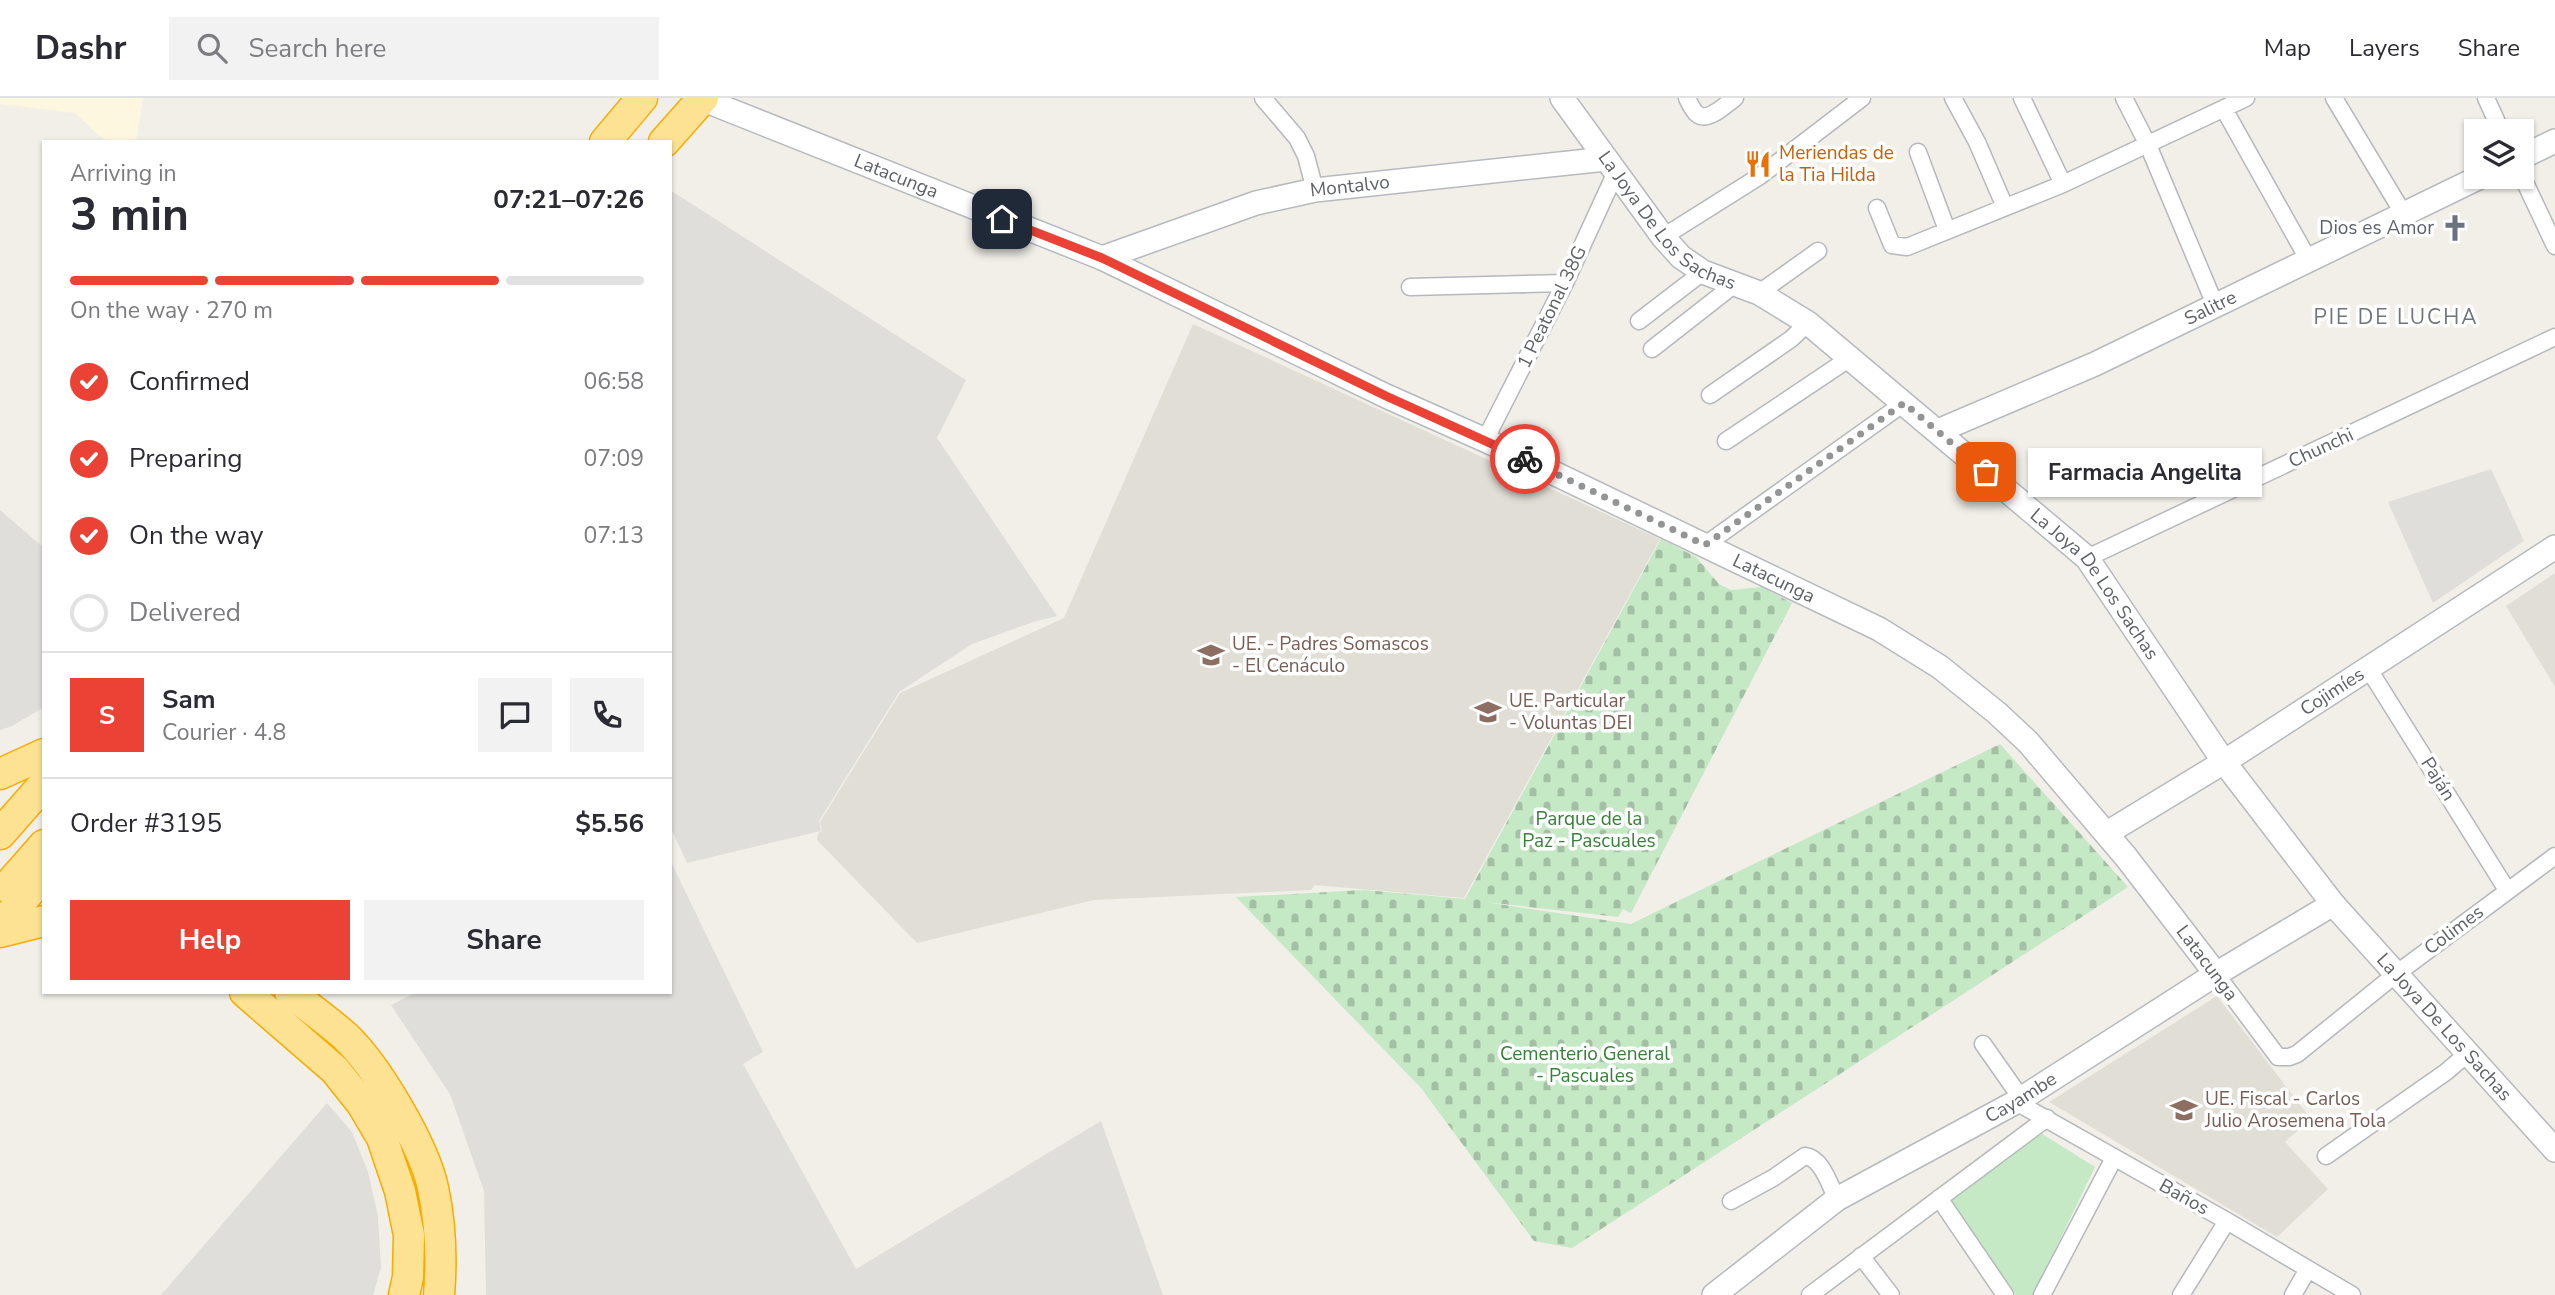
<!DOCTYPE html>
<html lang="en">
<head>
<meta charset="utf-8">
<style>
  :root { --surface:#fff; --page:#f2f2f3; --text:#2b2b33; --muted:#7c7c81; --line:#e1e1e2; --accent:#ea4335 }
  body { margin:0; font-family:"Nunito Sans",sans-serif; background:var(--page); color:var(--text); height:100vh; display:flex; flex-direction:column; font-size:26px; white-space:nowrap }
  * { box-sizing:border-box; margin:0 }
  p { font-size:23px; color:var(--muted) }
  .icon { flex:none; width:38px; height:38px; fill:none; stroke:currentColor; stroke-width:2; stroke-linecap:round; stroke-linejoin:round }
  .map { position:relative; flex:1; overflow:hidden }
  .drawer { position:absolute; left:42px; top:42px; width:630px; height:854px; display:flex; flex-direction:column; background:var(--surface); border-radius:0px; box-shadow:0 2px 5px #0004 }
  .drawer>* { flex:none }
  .buttons { position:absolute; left:2464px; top:21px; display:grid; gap:14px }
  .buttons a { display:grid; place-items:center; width:70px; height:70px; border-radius:0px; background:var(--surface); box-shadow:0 2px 5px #0004; font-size:35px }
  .pin { position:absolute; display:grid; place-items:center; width:60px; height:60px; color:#fff; margin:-30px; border-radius:14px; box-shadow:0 4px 10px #0006 }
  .courier { position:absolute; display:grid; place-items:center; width:70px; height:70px; margin:-35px; border:5px solid #ea4335; border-radius:50%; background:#fff; color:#222; box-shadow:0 2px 9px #0007 }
  .bubble { position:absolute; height:49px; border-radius:0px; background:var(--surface); box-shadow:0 2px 5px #0004; font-size:23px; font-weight:700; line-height:49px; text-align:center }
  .head em { font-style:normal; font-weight:700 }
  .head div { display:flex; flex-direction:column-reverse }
  .head { display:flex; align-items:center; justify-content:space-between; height:119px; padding:0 28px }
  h1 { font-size:46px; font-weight:700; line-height:52px }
  .bar { display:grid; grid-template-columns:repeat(4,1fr); gap:10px 7px; align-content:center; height:84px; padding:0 28px }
  .bar i { height:9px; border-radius:5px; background:var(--line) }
  .bar .selected { background:var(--accent) }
  .bar p { grid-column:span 4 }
  .line { display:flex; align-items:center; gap:18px; padding:0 28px; border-top:2px solid var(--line) }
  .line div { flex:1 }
  .round { display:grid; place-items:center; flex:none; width:74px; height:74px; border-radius:0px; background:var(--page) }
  ol { padding:0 28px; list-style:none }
  li { display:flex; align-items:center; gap:21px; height:77px }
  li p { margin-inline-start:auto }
  li .icon { padding:7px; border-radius:50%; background:var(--accent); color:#fff; stroke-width:4 }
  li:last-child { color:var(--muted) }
  li i { width:38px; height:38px; border:4px solid var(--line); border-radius:50% }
  .action { display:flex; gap:14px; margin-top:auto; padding:14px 28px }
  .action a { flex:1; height:80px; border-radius:0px; background:var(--accent); color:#fff; font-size:28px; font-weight:700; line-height:80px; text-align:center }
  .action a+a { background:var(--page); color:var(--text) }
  header { display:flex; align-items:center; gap:42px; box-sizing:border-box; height:98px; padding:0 35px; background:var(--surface); border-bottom:2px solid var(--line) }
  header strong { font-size:33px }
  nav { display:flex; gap:38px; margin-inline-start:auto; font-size:24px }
  .search { width:490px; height:63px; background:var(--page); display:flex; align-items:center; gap:18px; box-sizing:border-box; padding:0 24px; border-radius:0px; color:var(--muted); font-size:26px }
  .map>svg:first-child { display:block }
  .commercial { fill:#fef7e0 }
  .industrial { fill:#e0deda }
  .education { fill:#e1ded6 }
  .cemetery { fill:url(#cemetery-stones) }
  .park { fill:#c5e8c5 }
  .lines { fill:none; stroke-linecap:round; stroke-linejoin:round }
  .street-casing { stroke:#b5b8bc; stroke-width:19 }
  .secondary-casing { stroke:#b6babf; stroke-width:26 }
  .highway-casing { stroke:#f9ab00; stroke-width:33 }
  .street { stroke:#fff; stroke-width:16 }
  .secondary { stroke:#fff; stroke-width:23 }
  .highway { stroke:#fde293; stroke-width:30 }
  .done { stroke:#929495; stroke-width:7; stroke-dasharray:0 12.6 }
  .route { stroke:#ea4335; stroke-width:9 }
  .labels { text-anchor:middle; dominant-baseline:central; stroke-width:7; stroke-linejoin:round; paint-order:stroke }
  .food-label { font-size:19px; fill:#c56008; stroke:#fff; text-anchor:start }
  .street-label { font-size:19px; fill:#5f6368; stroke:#fff }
  .worship-label { font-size:19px; fill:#5b616d; stroke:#fff; text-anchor:end }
  .education-label { font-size:19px; fill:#785e54; stroke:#fff; text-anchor:start }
  .park-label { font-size:19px; fill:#348238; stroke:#fff }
  .neighbourhood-label { font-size:21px; letter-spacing:2px; fill:#70757a; stroke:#fff }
</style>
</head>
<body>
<header>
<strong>Dashr</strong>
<div class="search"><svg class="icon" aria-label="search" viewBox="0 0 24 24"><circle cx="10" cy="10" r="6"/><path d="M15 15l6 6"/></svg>Search here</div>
<nav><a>Map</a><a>Layers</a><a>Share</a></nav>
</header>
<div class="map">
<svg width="2555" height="1197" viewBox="0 0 2555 1197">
  <defs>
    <pattern id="cemetery-stones" width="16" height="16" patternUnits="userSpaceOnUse" patternTransform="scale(1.75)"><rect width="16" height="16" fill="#c5e8c5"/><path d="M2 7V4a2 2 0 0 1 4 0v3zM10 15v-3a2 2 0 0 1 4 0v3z" fill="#a3c0a4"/></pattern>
  </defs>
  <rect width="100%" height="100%" fill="#f1efe8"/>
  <path class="commercial" d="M 0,0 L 143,0 L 136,44 L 110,44 L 98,37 L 75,15 L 0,6 Z"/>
  <path class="industrial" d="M 670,92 L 966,282 L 937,340 L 1057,518 L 1033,524 L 972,546 L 899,594 L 819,723 L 821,733 L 687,765 L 670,728 Z
    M 2491,371 L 2524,443 L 2433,505 L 2388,404 Z
    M 0,412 L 44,450 L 44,609 L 12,628 L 0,632 Z
    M 672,766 L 763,954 L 743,966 L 856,1171 L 1101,1023 L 1163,1197 L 486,1197 L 484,1093 L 450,996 L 391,907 L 417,894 L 670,894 Z
    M 327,1005 L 352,1034 L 368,1074 L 378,1118 L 381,1170 L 373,1197 L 161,1197 Z"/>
  <path class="education" d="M 1193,226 L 1660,441 L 1464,800 L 1314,787 L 1311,792 L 1094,802 L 917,845 L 817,742 L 818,735 L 822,733 L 820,724 L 900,595 L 1064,520 Z
    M 2555,475 L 2555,589 L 2506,508 Z
    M 2217,898 L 2311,1021 L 2285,1044 L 2328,1091 L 2277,1139 L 2049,1004 Z"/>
  <path class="cemetery" d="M 1661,441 L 1696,459 L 1719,486 L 1731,492 L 1762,489 L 1792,505 L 1631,815 L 1623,811 L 1618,819 L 1485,804 L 1631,826 L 2000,646 L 2128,789 L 1572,1150 L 1534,1143 L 1421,990 L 1236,799 L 1364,792 L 1465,801 Z"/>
  <path class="park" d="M 2039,1034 L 2095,1069 L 2033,1197 L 2016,1197 L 1946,1100 Z"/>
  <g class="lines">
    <defs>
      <path id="street" d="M 1263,0 L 1297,40 L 1306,58 L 1315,92
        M 1687,0 C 1689,4 1693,13 1697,16 C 1708,25 1726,6 1735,0
        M 1953,0 L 1977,44 L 2005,109
        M 2022,0 L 2063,86
        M 2124,0 L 2148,47 L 2216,209
        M 2334,0 L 2403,115
        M 2486,0 L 2501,33
        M 2224,11 L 2308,161
        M 1918,54 L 1947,132
        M 2522,78 L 2555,148
        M 1877,110 L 1892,147 L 1907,149 L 2063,86 L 2246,0
        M 1663,139 L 1760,78 L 1862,0
        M 1410,189 L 1565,185
        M 1759,195 L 1818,153
        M 1639,223 L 1703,174
        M 1652,251 L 1735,186
        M 1710,297 L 1791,241 L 1808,225
        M 1485,342 L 1565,185 L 1616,74
        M 1726,343 L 1850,260
        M 1705,447 L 1904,305
        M 2087,460 L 2555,239
        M 2368,570 L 2507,792
        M 2216,876 L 2278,959 L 2289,959 L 2297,956 L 2396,876 L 2555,758
        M 1983,946 L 2021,1000
        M 2016,1004 L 2227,1123 L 2352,1197
        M 2326,1058 L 2446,974 L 2468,955
        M 1939,1100 L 2005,1197
        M 1731,1103 L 1773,1080 L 1805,1058 C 1822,1060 1829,1086 1837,1101
        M 1861,1158 L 1891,1197
        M 1810,1197 L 2047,1020
        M 2042,1197 L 2114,1060
        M 2181,1197 L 2227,1123
        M 2293,1197 L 2308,1171"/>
      <g id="secondary">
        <path id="s1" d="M 699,0 L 1102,160 L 1386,298 L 1485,342 L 1879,531 L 1940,569 L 1997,615 L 2028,644 L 2126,759 L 2216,876"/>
        <path id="s2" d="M 1562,0 L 1663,139 L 1681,159 L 1703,174 L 1759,195 L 1808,225 L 2087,460 L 2224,664 L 2333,806 L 2555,1052"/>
        <path d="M 2522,59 L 2555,43"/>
        <path id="s3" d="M 1102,160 L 1256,105 L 1315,92 L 1606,61"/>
        <path id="s4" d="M 1938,333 L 2095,266 L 2480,79"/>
        <path id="s5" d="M 2107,735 L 2224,664 L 2555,449"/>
        <path id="s6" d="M 1714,1197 L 1837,1101 L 2016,1004 L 2216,876 L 2333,806"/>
      </g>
      <path id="highway" d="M 605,44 L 642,0
        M 664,44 L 703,0
        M 0,676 L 44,656
        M 0,736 L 44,686
        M 7,789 L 44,747
        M 0,828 L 44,777
        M 0,834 L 44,823
        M 245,894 L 335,972 L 362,1006 L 382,1040 L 400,1093 L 409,1137 L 408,1179 L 404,1197
        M 290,894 C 308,909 328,923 345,938 C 377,968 424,1048 433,1090 C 441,1127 442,1160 439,1197"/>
    </defs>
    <use href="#street" class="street-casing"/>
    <use href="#secondary" class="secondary-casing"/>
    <use href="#highway" class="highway-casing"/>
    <use href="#street" class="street"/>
    <use href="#secondary" class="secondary"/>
    <use href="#highway" class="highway"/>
  </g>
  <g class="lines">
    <path class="done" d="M 1525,361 L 1705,447 L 1904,305 L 1986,374"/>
    <path class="route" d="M 1002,121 L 1102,160 L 1386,298 L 1525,361"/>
  </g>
  <defs>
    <symbol id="restaurant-bare" viewBox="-9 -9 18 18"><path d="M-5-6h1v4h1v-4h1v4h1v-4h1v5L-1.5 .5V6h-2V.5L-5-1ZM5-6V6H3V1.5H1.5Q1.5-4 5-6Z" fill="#e8710a" stroke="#fff" stroke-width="2.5" paint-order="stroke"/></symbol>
    <symbol id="church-bare" viewBox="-9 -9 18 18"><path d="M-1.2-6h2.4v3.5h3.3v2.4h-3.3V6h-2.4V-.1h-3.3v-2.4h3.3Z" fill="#6b7280" stroke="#fff" stroke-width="2.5" paint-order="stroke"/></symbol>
    <symbol id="school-bare" viewBox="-9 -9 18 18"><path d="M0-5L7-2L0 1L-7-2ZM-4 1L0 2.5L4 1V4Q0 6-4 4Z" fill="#8d6e63" stroke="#fff" stroke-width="2.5" paint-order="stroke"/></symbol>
  </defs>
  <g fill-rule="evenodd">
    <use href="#restaurant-bare" x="1739" y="47" width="38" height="38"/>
    <use href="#church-bare" x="2436" y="111" width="38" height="38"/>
    <use href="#school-bare" x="1192" y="538" width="38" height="38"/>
    <use href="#school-bare" x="1469" y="595" width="38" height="38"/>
    <use href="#school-bare" x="2165" y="993" width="38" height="38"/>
  </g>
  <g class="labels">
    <g class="food-label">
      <text x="1779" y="55">Meriendas de<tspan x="1779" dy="22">la Tia Hilda</tspan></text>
    </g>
    <g class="street-label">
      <text stroke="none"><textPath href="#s1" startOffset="212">Latacunga</textPath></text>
      <text stroke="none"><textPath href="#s3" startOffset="259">Montalvo</textPath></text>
      <text stroke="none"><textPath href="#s2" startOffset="164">La Joya De Los Sachas</textPath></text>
      <text transform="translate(1552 209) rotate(-64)">1 Peatonal 38G</text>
      <text stroke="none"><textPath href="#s4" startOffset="299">Salitre</textPath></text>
      <text transform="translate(2321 350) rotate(-25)">Chunchi</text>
      <text stroke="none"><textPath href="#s1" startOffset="1178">Latacunga</textPath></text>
      <text stroke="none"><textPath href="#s2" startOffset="732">La Joya De Los Sachas</textPath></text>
      <text stroke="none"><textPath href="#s5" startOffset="266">Cojimíes</textPath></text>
      <text transform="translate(2438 681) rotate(58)">Paján</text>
      <text transform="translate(2454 832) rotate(-37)">Colimes</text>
      <text transform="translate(2207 865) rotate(53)">Latacunga</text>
      <text stroke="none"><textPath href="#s2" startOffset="1298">La Joya De Los Sachas</textPath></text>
      <text stroke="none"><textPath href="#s6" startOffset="366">Cayambe</textPath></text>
      <text transform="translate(2184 1099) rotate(29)">Baños</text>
    </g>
    <g class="worship-label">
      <text x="2434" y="130">Dios es Amor</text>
    </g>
    <g class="education-label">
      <text x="1232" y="546">UE. - Padres Somascos<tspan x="1232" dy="22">- El Cenáculo</tspan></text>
      <text x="1509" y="603">UE. Particular<tspan x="1509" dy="22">- Voluntas DEI</tspan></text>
      <text x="2205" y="1001">UE. Fiscal - Carlos<tspan x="2205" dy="22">Julio Arosemena Tola</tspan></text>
    </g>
    <g class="park-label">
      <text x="1589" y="721">Parque de la<tspan x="1589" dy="22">Paz - Pascuales</tspan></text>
      <text x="1585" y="956">Cementerio General<tspan x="1585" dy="22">- Pascuales</tspan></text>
    </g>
    <g class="neighbourhood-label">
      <text x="2396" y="219">PIE DE LUCHA</text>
    </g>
  </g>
</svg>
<div class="buttons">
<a><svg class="icon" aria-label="layers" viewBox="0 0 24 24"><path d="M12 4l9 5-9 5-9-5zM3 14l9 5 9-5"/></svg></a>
</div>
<div class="pin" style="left:1986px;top:374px;background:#ea580c"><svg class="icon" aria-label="bag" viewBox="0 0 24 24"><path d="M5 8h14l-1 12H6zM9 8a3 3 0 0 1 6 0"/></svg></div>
<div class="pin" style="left:1002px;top:121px;background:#1f2937"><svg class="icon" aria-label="home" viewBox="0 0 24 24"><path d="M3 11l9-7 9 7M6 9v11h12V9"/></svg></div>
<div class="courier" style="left:1525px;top:361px"><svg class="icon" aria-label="bike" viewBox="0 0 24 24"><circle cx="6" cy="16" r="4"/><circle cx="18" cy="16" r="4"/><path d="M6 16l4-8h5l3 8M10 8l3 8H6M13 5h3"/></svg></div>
<div class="bubble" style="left:2028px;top:350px;width:234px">Farmacia Angelita</div>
<section class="drawer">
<div class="head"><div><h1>3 min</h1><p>Arriving in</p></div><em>07:21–07:26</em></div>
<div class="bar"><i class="selected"></i><i class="selected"></i><i class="selected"></i><i></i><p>On the way · 270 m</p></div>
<ol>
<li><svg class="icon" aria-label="check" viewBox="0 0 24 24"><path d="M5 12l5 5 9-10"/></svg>Confirmed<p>06:58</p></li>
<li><svg class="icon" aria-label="check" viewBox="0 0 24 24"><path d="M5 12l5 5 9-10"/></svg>Preparing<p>07:09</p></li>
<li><svg class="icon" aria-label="check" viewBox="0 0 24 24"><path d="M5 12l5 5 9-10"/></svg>On the way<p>07:13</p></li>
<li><i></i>Delivered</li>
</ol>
<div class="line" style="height:126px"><b class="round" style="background:var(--accent);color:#fff">S</b><div><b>Sam</b><p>Courier · 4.8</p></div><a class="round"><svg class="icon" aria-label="chat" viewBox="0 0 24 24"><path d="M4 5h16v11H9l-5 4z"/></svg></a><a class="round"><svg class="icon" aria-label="phone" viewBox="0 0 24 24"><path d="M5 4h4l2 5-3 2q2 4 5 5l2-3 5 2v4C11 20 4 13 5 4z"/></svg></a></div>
<div class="line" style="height:91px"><div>Order #3195</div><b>$5.56</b></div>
<div class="action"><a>Help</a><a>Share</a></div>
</section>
</div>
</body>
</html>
